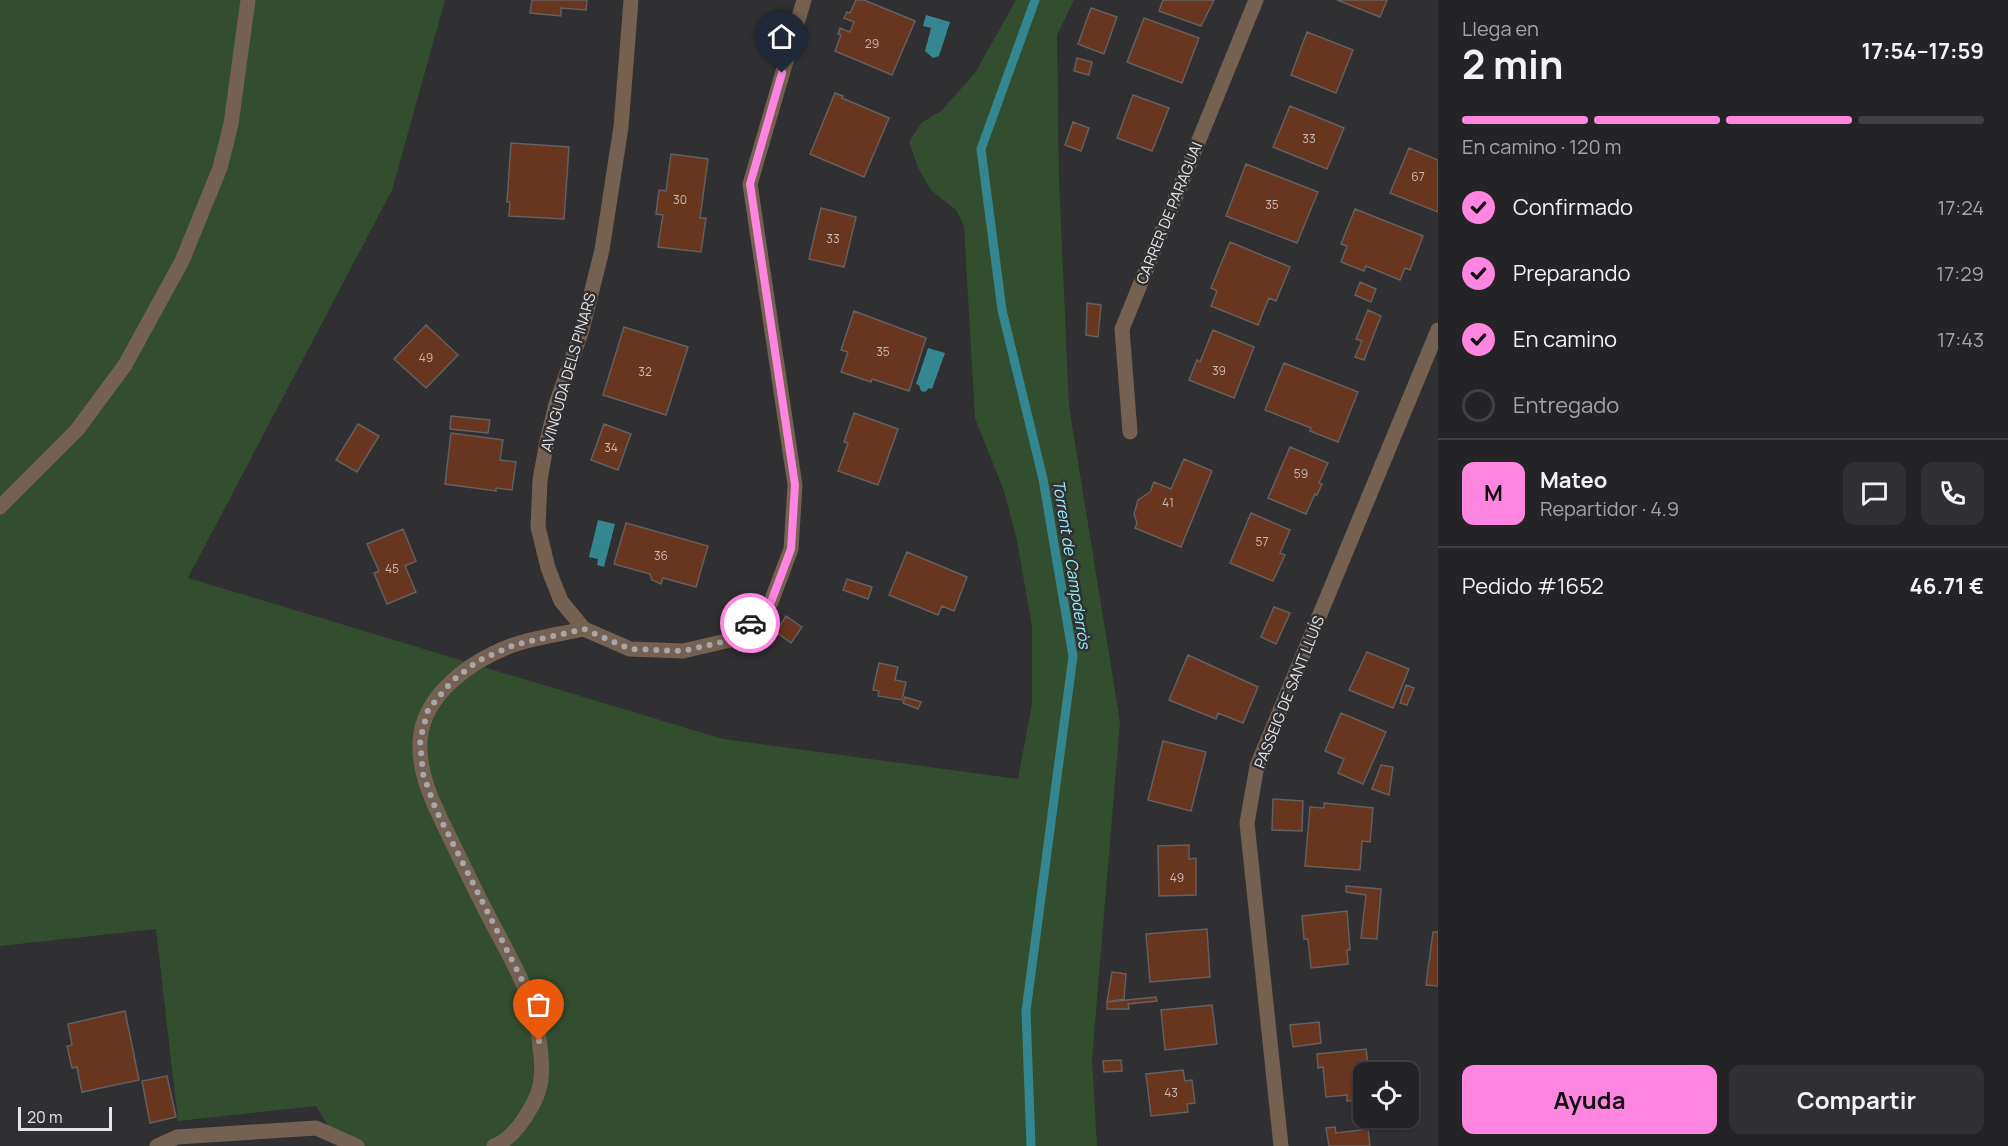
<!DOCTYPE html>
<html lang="es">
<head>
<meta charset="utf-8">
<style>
  :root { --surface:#242326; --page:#302f32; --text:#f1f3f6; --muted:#a3a4a7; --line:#414043; --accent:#fe85e0 }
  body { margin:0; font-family:Manrope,sans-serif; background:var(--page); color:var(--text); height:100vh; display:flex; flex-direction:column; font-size:22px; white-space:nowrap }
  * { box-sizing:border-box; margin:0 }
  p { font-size:20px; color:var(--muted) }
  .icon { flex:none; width:33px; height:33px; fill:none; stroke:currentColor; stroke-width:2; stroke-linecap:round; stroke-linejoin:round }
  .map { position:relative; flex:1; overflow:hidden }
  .side { display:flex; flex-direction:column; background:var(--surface); width:570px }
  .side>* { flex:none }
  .controls { position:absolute; left:1353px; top:1062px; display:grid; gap:12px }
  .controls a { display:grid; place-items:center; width:66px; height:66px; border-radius:12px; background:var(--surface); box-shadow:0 2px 4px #0004,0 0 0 2px var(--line); font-size:30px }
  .scale { position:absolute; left:18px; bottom:15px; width:94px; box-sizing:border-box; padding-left:6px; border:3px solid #e7e7e9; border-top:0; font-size:16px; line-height:21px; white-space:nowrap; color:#e7e7e9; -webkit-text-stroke:4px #302f32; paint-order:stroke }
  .pin { position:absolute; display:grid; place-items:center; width:51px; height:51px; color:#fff; margin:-62px -26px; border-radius:50% 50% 50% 0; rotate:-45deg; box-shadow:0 0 6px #0007 }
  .pin .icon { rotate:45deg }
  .courier { position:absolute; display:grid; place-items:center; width:60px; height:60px; margin:-30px; border:4px solid #fe85e0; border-radius:50%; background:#fff; color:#222; box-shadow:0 2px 8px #0007 }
  .headline em { font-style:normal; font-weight:700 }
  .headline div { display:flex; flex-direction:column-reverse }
  .headline { display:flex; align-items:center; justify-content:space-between; height:102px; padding:0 24px }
  h1 { font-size:39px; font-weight:700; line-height:45px }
  .bar { display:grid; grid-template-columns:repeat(4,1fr); gap:9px 6px; align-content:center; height:72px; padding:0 24px }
  .bar i { height:8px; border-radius:4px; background:var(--line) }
  .bar .active { background:var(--accent) }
  .bar p { grid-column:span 4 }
  .line { display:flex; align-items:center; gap:15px; padding:0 24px; border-top:2px solid var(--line) }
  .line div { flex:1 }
  .round { display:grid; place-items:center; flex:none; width:63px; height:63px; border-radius:12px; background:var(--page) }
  ol { padding:0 24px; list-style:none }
  li { display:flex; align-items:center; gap:18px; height:66px }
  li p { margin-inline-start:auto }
  li .icon { padding:6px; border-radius:50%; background:var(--accent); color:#111; stroke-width:4 }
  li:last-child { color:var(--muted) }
  li i { width:33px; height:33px; border:3px solid var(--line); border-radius:50% }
  .primary-button { display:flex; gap:12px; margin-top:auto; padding:12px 24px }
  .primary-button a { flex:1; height:69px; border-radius:12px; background:var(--accent); color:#111; font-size:24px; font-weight:700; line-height:69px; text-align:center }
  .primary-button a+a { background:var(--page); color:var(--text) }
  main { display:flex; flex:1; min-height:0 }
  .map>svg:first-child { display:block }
  .green { fill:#324e2e }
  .water { fill:#348790 }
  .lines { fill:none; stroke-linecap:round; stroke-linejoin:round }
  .stream { stroke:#348790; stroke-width:9 }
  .building { fill:#68351e; stroke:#635f5e; stroke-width:1.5 }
  .minor { stroke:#756151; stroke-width:15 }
  .done { stroke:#a7a7a9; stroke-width:6; stroke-dasharray:0 10.8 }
  .route { stroke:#fe85e0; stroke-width:8 }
  .labels { text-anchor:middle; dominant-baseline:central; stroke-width:5; stroke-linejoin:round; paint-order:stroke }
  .number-label { font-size:12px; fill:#c7bab6 }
  .street-label { font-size:15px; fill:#e7e7e9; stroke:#302f32 }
  .water-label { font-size:16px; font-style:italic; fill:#96f1fb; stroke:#302f32 }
</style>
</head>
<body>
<main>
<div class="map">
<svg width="1438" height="1146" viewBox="0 0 1438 1146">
  <rect width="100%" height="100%" fill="#302f32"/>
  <path class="green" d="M 0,0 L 445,0 L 392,190 L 188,578 L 723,739 L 1018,779 L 1032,704 L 1032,627 L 1017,540 L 1004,491 L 975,418 L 964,226 L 956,210 L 931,190 L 918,168 L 909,142 L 921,123 L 941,111 L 975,73 L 1016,0 L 1074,0 L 1057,35 L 1059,181 L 1069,406 L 1120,722 L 1092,1059 L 1097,1146 L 340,1146 L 316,1106 L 178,1121 L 156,929 L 0,946 Z"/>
  <path class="water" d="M 926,15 L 950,22 L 939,56 L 933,58 L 925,51 L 931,28 L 923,26 Z
    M 928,348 L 945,353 L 932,389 L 929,388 L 925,392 L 921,391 L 919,385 L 916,384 Z
    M 598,520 L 615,524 L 604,567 L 597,565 L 598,559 L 589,557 Z"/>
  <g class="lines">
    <path class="stream" d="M 1031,1146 L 1026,1011 L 1073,656 L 1043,479 L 1002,310 L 981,149 L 1035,0"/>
  </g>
  <path class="building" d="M 532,0 L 587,0 L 586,10 L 561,8 L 561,16 L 530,13 Z
    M 856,0 L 864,0 L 915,21 L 892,75 L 835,51 L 841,35 L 838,34 L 840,28 L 850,32 L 854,22 L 844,18 L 847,12 L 850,13 Z
    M 1163,0 L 1214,0 L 1201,26 L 1159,11 Z
    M 1337,0 L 1387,0 L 1380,17 Z
    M 1091,8 L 1117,17 L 1104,54 L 1078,44 Z
    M 1144,18 L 1199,38 L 1182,83 L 1127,62 Z
    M 1307,32 L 1353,50 L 1336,93 L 1291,75 Z
    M 1077,58 L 1092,62 L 1089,75 L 1074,71 Z
    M 835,93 L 843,96 L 842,98 L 889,118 L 864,177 L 810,154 Z
    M 1133,95 L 1169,108 L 1152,151 L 1117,138 Z
    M 1290,106 L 1344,128 L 1327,169 L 1273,147 Z
    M 1073,122 L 1089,128 L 1081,151 L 1065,145 Z
    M 511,143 L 569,147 L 564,219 L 509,216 L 510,202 L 507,202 Z
    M 1409,148 L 1438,160 L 1438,212 L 1390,193 Z
    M 671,154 L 708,159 L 700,218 L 706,218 L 701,252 L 658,247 L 663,215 L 656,214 L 659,190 L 666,191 Z
    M 1246,164 L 1318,192 L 1297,243 L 1226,216 Z
    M 821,208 L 856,217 L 844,267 L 809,259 Z
    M 1355,209 L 1423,236 L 1410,270 L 1405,268 L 1400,280 L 1366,266 L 1364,271 L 1341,262 L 1347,246 L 1341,244 Z
    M 1230,242 L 1290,267 L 1276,301 L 1269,298 L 1258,325 L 1211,306 L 1217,291 L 1211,288 Z
    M 1360,282 L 1376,289 L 1371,302 L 1355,295 Z
    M 1087,303 L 1101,305 L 1098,337 L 1086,335 Z
    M 1368,310 L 1381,316 L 1364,360 L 1355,357 L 1362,341 L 1356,339 Z
    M 854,311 L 926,338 L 909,391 L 872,379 L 871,382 L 841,372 L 848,352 L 841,350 Z
    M 426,325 L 458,355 L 426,388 L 394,359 Z
    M 624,327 L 688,347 L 666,415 L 603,395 Z
    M 1213,330 L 1254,347 L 1234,398 L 1189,380 L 1197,360 L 1200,362 Z
    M 1284,363 L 1358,392 L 1338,442 L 1310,431 L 1311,428 L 1265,410 Z
    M 854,413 L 898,429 L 878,485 L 838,471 L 848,443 L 844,442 Z
    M 451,416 L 490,420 L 488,433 L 450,429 Z
    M 358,424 L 379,436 L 357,472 L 336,460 Z
    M 604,424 L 631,434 L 618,470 L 591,460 Z
    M 451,433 L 503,440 L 500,460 L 516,462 L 512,490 L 496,488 L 496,491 L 445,484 Z
    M 1290,447 L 1328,463 L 1319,483 L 1322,484 L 1317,495 L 1315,494 L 1306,514 L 1268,498 Z
    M 1184,459 L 1212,471 L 1181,547 L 1135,528 L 1137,523 L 1134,514 L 1138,500 L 1150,492 L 1154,482 L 1171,489 Z
    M 1251,513 L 1290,530 L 1280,553 L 1285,555 L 1273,581 L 1230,563 Z
    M 626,523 L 708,546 L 696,587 L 663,578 L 661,584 L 652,580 L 650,574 L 614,564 Z
    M 403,529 L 416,561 L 405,566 L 416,592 L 387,604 L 374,573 L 379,571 L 367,544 Z
    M 907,552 L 967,577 L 954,611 L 942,606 L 938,615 L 889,595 Z
    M 847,579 L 872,587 L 868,599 L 843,590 Z
    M 1274,607 L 1290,613 L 1276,644 L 1261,637 Z
    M 786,616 L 802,627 L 791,643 L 776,632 Z
    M 1367,652 L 1409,669 L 1393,708 L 1349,690 Z
    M 1188,655 L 1258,687 L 1243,723 L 1218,713 L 1216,719 L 1169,700 Z
    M 879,663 L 898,667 L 895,680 L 906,682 L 902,700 L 878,696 L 879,691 L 873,690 Z
    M 1406,685 L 1414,688 L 1407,705 L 1400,703 Z
    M 905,697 L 921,702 L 918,709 L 903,703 Z
    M 1341,713 L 1386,732 L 1363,784 L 1338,773 L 1344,759 L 1325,751 Z
    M 1163,741 L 1206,752 L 1191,811 L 1148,800 Z
    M 1381,765 L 1393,767 L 1389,795 L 1372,789 Z
    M 1273,799 L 1303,801 L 1302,831 L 1272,830 Z
    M 1324,803 L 1373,808 L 1370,842 L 1362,841 L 1360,870 L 1305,866 L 1310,807 L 1324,808 Z
    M 1189,845 L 1189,859 L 1196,858 L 1196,895 L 1159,896 L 1158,846 Z
    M 1346,886 L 1381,889 L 1377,939 L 1361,938 L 1366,895 L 1346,892 Z
    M 1347,911 L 1350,950 L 1347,950 L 1348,964 L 1311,968 L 1308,939 L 1304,939 L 1302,916 Z
    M 1207,929 L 1210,977 L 1150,982 L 1146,934 Z
    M 1433,932 L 1438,932 L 1438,986 L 1426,985 Z
    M 1112,972 L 1126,974 L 1124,999 L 1107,1002 Z
    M 1156,997 L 1157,1001 L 1128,1004 L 1129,1009 L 1107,1009 L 1107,1002 Z
    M 1212,1005 L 1217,1044 L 1165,1050 L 1161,1010 Z
    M 125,1011 L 139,1080 L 82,1092 L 77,1067 L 72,1068 L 67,1046 L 72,1045 L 68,1024 Z
    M 1319,1022 L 1321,1043 L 1293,1047 L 1290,1025 Z
    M 1366,1049 L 1369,1072 L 1364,1072 L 1364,1099 L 1347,1101 L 1347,1095 L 1326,1097 L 1323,1067 L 1318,1068 L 1317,1054 Z
    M 1121,1060 L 1122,1071 L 1104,1072 L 1103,1061 Z
    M 1183,1070 L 1185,1081 L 1192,1080 L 1195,1103 L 1187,1104 L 1188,1112 L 1151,1116 L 1146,1074 Z
    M 167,1076 L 176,1117 L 150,1123 L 142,1081 Z
    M 1335,1127 L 1336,1133 L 1368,1129 L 1370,1146 L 1329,1146 L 1326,1128 Z"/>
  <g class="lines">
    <path class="minor" d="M 631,0 L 621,127 L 602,250 L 582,330 L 556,404 L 547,441 L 540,480 L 538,527 L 548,568 L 561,601 L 584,629 L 630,649 L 683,651 L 735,639 L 771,602 L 791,549 L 795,485 L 750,184 L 804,0
      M 1130,432 L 1122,329 L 1256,0
      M 0,507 L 77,430 L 125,365 L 182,261 L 220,168 L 231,124 L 248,0
      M 157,1146 L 177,1137 L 316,1128 L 357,1146
      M 494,1146 C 512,1139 524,1121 533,1104 C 545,1083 542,1061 539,1038 C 533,995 511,959 491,921 C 477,894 464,867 451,840 C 436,809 418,776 420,741 C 423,693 473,660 513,645 C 535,637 561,634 584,629
      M 1281,1146 L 1247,823 L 1257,766 L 1438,330"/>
  </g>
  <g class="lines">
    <path class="done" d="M 539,1041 L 536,1021 L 522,980 L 436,810 L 423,774 L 420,740 L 428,710 L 452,681 L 478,661 L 514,645 L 584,629 L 630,649 L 683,651 L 735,639 L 750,623"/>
    <path class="route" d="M 750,623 L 771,602 L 791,549 L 795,485 L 750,184 L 782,73"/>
  </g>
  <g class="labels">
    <g class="number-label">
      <text x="872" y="43">29</text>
      <text x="1309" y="138">33</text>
      <text x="1418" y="176">67</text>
      <text x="680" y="199">30</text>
      <text x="1272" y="204">35</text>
      <text x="833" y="238">33</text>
      <text x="883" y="351">35</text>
      <text x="426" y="357">49</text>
      <text x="1219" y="370">39</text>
      <text x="645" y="371">32</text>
      <text x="611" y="447">34</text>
      <text x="1301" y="473">59</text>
      <text x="1168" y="502">41</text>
      <text x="1262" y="541">57</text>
      <text x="661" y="555">36</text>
      <text x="392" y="568">45</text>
      <text x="1177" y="877">49</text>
      <text x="1171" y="1092">43</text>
    </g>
    <g class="street-label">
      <text transform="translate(1169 213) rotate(-68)">CARRER DE PARAGUAI</text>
      <text transform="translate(568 372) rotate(-74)">AVINGUDA DELS PINARS</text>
      <text transform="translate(1289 692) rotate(-68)">PASSEIG DE SANT LLUÍS</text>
    </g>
    <g class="water-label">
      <text transform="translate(1072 564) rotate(81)">Torrent de Campderròs</text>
    </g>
  </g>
</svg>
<div class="controls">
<a><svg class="icon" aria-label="locate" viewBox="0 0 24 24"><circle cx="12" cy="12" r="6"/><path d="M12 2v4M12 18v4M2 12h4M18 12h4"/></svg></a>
</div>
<div class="scale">20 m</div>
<div class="pin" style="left:539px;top:1041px;background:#ea580c"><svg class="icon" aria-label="bag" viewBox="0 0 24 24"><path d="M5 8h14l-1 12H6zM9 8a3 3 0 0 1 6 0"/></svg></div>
<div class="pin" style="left:782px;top:73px;background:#1f2937"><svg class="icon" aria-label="home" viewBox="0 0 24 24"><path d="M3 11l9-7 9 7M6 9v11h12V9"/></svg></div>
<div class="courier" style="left:750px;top:623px"><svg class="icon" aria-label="car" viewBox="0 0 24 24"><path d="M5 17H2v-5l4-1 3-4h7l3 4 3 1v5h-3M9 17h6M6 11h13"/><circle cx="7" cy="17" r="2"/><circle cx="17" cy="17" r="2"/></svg></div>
</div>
<section class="side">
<div class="headline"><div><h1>2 min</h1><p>Llega en</p></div><em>17:54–17:59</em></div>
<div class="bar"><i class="active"></i><i class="active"></i><i class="active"></i><i></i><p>En camino · 120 m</p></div>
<ol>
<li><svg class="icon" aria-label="check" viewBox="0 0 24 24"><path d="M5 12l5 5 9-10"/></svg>Confirmado<p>17:24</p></li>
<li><svg class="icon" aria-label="check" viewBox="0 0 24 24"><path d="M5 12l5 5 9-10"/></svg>Preparando<p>17:29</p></li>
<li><svg class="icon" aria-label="check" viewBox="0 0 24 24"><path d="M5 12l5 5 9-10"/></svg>En camino<p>17:43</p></li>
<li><i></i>Entregado</li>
</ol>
<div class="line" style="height:108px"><b class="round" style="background:var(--accent);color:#111">M</b><div><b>Mateo</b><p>Repartidor · 4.9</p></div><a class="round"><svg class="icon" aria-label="chat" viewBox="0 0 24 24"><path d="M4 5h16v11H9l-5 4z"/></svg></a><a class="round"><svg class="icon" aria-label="phone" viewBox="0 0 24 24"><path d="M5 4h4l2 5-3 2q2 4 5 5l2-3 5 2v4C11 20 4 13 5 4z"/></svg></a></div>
<div class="line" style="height:78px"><div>Pedido #1652</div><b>46.71 €</b></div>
<div class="primary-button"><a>Ayuda</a><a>Compartir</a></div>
</section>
</main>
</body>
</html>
